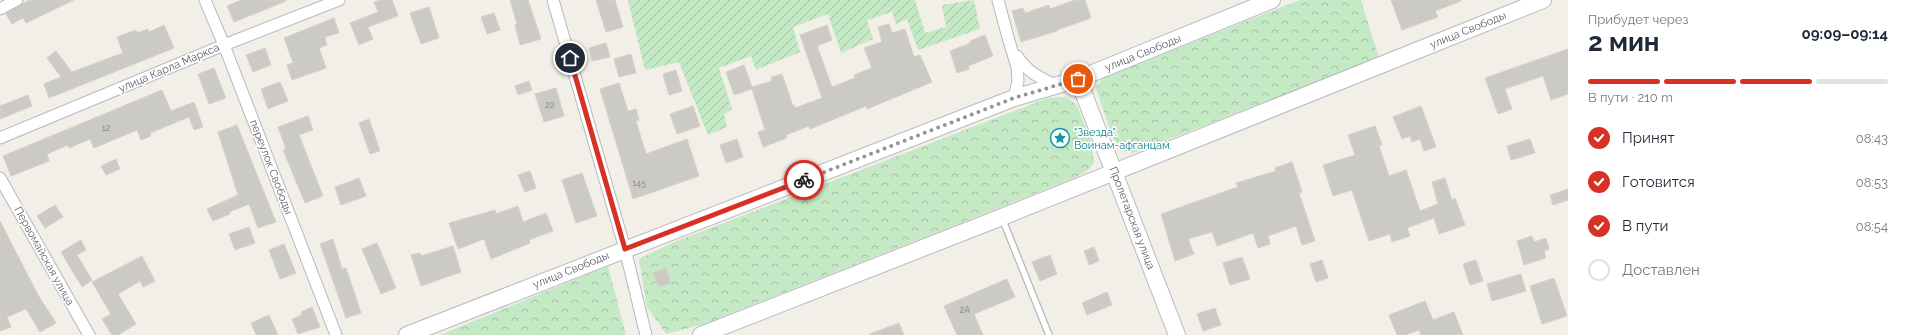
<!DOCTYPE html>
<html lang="ru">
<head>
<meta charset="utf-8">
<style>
  :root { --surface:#fff; --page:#f2f2f3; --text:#1f2937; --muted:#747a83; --line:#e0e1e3; --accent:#d93025 }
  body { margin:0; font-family:Raleway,sans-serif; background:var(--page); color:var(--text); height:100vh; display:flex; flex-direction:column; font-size:15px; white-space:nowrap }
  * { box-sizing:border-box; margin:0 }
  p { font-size:13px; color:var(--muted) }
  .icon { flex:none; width:22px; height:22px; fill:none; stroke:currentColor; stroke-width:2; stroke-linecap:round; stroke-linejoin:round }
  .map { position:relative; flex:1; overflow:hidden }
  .panel { display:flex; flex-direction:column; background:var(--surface); width:340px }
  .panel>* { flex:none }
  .pin { position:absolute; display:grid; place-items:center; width:34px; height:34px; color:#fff; margin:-17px; border:2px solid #fff; border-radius:50%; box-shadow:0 1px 4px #0007 }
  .courier { position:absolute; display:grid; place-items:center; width:40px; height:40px; margin:-20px; border:3px solid #d93025; border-radius:50%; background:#fff; color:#222; box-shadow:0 1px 5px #0007 }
  .overview em { font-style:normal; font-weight:700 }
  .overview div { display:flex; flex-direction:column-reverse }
  .overview { display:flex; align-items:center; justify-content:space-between; height:68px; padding:0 20px }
  h1 { font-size:26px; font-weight:700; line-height:30px }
  .bar { display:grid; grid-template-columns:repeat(4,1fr); gap:6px 4px; align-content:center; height:48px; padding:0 20px }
  .bar i { height:5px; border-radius:3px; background:var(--line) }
  .bar .on { background:var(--accent) }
  .bar p { grid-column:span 4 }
  ol { padding:0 20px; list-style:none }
  li { display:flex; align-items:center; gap:12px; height:44px }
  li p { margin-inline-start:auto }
  li .icon { padding:4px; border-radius:50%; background:var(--accent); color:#fff; stroke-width:4 }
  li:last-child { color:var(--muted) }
  li i { width:22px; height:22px; border:2px solid var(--line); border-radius:50% }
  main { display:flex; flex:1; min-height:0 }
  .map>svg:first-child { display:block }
  .park { fill:url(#park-crowns) }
  .garden { fill:url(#garden-furrows) }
  .building { fill:#cccac5; stroke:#d6d1c6 }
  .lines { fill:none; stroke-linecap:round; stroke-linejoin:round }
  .lane-casing { stroke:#b5b8bc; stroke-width:8 }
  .street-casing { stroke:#b5b8bc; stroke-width:13 }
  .secondary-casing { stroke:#b6babf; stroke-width:18 }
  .lane { stroke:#fff; stroke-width:5.5 }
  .street { stroke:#fff; stroke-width:11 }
  .secondary { stroke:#fff; stroke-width:16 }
  .done { stroke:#929495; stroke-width:4; stroke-dasharray:0 7.2 }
  .route { stroke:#d93025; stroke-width:5 }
  .labels { text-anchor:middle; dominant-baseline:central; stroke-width:3; stroke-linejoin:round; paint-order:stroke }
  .number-label { font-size:9px; fill:#7a7d7f }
  .street-label { font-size:11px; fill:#5f6368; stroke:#fff }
  .culture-label { font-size:11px; fill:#0d838f; stroke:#fff; text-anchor:start }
</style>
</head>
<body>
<main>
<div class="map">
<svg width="1568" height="335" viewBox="0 0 1568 335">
  <defs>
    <pattern id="park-crowns" width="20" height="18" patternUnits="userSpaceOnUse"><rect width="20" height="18" fill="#c5e8c5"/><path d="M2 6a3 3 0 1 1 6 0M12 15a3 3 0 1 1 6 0" fill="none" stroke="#a3c0a4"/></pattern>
    <pattern id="garden-furrows" width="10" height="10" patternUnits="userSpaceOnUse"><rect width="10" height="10" fill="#c5e8c5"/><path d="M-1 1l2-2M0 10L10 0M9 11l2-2" fill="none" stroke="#a3c0a4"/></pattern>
  </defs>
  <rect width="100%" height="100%" fill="#f1efe8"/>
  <path class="park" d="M 1300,0 L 1361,0 L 1379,58 L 1133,153 L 1121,150 L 1112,136 L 1096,88 L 1102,78 Z
    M 1065,97 L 1076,104 L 1091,140 L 1094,163 L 1089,169 L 1077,177 L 704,324 L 666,334 L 647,307 L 639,259 L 672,243 L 1048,98 Z
    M 608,266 L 626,335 L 440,335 Z"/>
  <path class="garden" d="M 628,0 L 915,0 L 925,33 L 946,27 L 942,5 L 974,0 L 980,29 L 918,50 L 907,19 L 896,24 L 892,12 L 867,20 L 873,39 L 841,53 L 828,14 L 793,27 L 800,52 L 756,70 L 751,56 L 719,68 L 732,109 L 724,114 L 727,127 L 708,135 L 679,62 L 645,70 Z"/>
  <path class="building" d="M 29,0 L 74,0 L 26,23 L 23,18 L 12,24 L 6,14 Z
    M 241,0 L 286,0 L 286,1 L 234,22 L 227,6 Z
    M 380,0 L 392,0 L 398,16 L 368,27 L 373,39 L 359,45 L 350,23 L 378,12 L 374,2 Z
    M 510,0 L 528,0 L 541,39 L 520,45 L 515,25 L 517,24 Z
    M 596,0 L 615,0 L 623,27 L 606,32 Z
    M 1075,0 L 1085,0 L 1091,18 L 1057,30 L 1057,31 L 1021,42 L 1012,11 L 1023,8 L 1025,13 L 1049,5 L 1050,9 Z
    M 1391,0 L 1461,0 L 1461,1 L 1435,11 L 1438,17 L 1402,30 Z
    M 429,7 L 439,38 L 421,44 L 410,13 Z
    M 494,13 L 500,30 L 487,34 L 481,17 Z
    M 334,18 L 339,33 L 325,37 L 327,45 L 319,48 L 326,68 L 292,80 L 287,65 L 293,63 L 284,38 Z
    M 889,24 L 892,33 L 905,29 L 914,57 L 920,55 L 932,82 L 867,109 L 866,106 L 810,129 L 809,126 L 786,135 L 787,138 L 763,147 L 758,132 L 765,130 L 752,89 L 734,95 L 726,72 L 744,65 L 752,87 L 772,81 L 771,77 L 782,74 L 793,106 L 794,105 L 795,108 L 822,98 L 800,35 L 827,25 L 832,40 L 817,46 L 832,87 L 855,78 L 854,75 L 872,68 L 864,48 L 882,42 L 878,27 Z
    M 164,25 L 174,48 L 49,98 L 44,84 L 61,77 L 47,58 L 56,51 L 72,72 L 123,53 L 117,37 L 136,30 L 137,33 L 148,29 L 149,32 Z
    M 985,35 L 993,56 L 968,66 L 969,69 L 957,73 L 950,51 L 971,43 L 970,41 Z
    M 606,43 L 610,57 L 592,61 L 589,48 Z
    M 265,48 L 271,65 L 253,72 L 246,55 Z
    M 1568,49 L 1568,94 L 1551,100 L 1543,76 L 1505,89 L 1512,109 L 1498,114 L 1485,78 Z
    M 631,54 L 636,73 L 619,77 L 614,59 Z
    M 214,68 L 226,98 L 209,104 L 198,74 Z
    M 676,70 L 682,91 L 669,95 L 663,74 Z
    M 529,81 L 532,90 L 518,95 L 515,86 Z
    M 280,82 L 288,101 L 268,109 L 261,89 Z
    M 619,83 L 628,111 L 636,109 L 639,120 L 636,121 L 646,154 L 687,139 L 699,176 L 633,199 L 600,89 Z
    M 556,88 L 564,116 L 544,122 L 535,94 Z
    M 162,90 L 171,111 L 194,102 L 203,127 L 194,130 L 189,117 L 150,133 L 151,136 L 141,140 L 137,130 L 94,148 L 90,139 L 69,148 L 68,145 L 47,154 L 49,161 L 11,176 L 3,156 Z
    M 28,95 L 32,106 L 0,119 L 0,106 Z
    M 693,106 L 700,126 L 677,134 L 670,114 Z
    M 1421,106 L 1436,147 L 1424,151 L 1420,139 L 1412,142 L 1410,136 L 1402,139 L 1393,117 Z
    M 308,116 L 313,130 L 299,135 L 323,196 L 305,203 L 283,150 L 286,149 L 278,127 Z
    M 369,119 L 380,151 L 370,154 L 359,123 Z
    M 237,125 L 276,222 L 258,228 L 249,204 L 229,212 L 230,214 L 213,221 L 207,209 L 238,195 L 218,132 Z
    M 1375,126 L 1382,145 L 1379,146 L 1389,176 L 1406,170 L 1420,211 L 1438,204 L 1432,182 L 1445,178 L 1452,200 L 1455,198 L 1465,225 L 1439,234 L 1434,218 L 1407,228 L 1410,236 L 1392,242 L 1390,234 L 1369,241 L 1352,190 L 1333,196 L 1323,165 L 1355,155 L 1348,135 Z
    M 737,139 L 743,157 L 726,163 L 720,145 Z
    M 1530,139 L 1535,153 L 1511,160 L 1507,146 Z
    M 116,159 L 120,169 L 106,175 L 101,166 Z
    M 1292,162 L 1302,192 L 1299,193 L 1315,241 L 1302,245 L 1296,226 L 1268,236 L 1270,244 L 1258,248 L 1253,233 L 1217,246 L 1212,232 L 1188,239 L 1194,254 L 1175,261 L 1161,214 L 1238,187 L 1236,183 L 1276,171 L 1275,168 Z
    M 530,171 L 536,188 L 525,192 L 518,175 Z
    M 582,173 L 597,216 L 576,223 L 562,180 Z
    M 359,178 L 366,196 L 341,205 L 335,187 Z
    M 1568,189 L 1568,200 L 1553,205 L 1550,195 Z
    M 55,205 L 63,217 L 45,228 L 37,216 Z
    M 518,206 L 523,222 L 546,213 L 553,231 L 529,240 L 530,243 L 491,259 L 484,239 L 458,249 L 449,223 L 495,210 L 496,214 Z
    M 0,221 L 38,295 L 56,323 L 40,332 L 26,309 L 7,317 L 11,327 L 0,331 Z
    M 249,227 L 255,243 L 235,250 L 229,234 Z
    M 1532,236 L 1534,242 L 1546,238 L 1549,249 L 1544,251 L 1546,258 L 1524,265 L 1517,241 Z
    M 333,239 L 342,269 L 346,268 L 361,313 L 346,318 L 320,244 Z
    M 81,240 L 86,250 L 77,255 L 92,280 L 82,287 L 61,252 Z
    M 377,243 L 396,288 L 381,294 L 362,249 Z
    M 284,244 L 296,273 L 280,279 L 269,250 Z
    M 453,246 L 461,272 L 421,286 L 411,255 L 420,253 L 421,256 Z
    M 1094,247 L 1099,261 L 1089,265 L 1084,251 Z
    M 1050,255 L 1057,274 L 1040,281 L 1032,262 Z
    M 142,256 L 155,281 L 143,287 L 140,281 L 118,294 L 136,324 L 118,335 L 112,335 L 102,319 L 111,314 L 92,282 Z
    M 1242,257 L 1250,279 L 1230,285 L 1223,263 Z
    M 1322,260 L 1328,278 L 1316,282 L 1310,264 Z
    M 1476,260 L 1483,281 L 1470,285 L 1463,264 Z
    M 666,268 L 671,283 L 659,287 L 653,273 Z
    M 1521,274 L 1526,291 L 1492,301 L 1487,284 Z
    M 1554,278 L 1567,316 L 1542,324 L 1530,286 Z
    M 1007,279 L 1015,297 L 974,314 L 983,335 L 957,335 L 944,306 Z
    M 1107,292 L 1112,305 L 1087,315 L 1082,303 Z
    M 1425,301 L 1433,320 L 1454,312 L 1463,335 L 1421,335 L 1419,330 L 1405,335 L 1397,335 L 1389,315 Z
    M 312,307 L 320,327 L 298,334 L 292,319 L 302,315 L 301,312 Z
    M 1215,308 L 1221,325 L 1203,331 L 1197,314 Z
    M 269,315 L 278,335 L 256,335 L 251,323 Z
    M 899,323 L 904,335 L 870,335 L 870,334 Z"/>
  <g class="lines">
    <defs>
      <path id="lane" d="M 1002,218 L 1049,335"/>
      <path id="street" d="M 205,0 L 224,45 L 336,335
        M 553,0 L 625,249 L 646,335
        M 998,0 L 1009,41 L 1017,67 L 1018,81 L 1014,98
        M 0,9 L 17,0
        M 1017,56 C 1027,72 1040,78 1057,86
        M 0,138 L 224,45 L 339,0
        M 0,178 L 89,335"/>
      <path id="secondary" d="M 1078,79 L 1177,335
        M 407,335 L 1014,98 L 1078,79 L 1272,0
        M 701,335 L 1002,217 L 1543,0"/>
    </defs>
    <use href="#lane" class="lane-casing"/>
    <use href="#street" class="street-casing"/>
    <use href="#secondary" class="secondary-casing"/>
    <use href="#lane" class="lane"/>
    <use href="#street" class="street"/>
    <use href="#secondary" class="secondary"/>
  </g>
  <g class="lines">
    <path class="done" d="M 804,180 L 1014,98 L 1078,79"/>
    <path class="route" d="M 570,58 L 625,249 L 804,180"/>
  </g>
  <defs>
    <symbol id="sight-ring" viewBox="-11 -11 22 22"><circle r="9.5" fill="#fff" stroke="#0f9aa8" stroke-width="1.5"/><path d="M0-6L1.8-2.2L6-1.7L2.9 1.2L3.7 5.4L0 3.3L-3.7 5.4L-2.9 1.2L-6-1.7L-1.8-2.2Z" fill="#0f9aa8"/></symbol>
  </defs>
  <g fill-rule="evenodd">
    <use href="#sight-ring" x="1049" y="127" width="22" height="22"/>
  </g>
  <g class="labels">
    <g class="number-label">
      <text x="550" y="105">22</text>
      <text x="106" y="128">12</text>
      <text x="639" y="183">145</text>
      <text x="965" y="310">2А</text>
    </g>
    <g class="street-label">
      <text transform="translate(1468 30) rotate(-22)">улица Свободы</text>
      <text transform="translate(1143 53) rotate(-22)">улица Свободы</text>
      <text transform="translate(169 68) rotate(-23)">улица Карла Маркса</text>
      <text transform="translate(271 167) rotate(69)">переулок Свободы</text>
      <text transform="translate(1132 218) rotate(69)">Пролетарская улица</text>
      <text transform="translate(44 256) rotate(61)">Первомайская улица</text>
      <text transform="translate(571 270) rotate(-22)">улица Свободы</text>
    </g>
    <g class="culture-label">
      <text x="1074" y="132">"Звезда".<tspan x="1074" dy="13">Воинам-афганцам.</tspan></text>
    </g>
  </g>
</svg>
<div class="pin" style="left:1078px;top:79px;background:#ea580c"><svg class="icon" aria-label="bag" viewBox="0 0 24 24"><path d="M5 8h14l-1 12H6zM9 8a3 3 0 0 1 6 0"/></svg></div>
<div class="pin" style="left:570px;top:58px;background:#1f2937"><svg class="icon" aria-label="home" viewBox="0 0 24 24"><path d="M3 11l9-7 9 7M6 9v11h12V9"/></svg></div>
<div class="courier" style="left:804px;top:180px"><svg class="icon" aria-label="bike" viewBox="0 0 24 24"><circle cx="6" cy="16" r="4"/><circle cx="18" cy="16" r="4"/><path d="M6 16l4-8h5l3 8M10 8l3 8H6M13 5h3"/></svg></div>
</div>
<section class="panel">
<div class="overview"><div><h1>2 мин</h1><p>Прибудет через</p></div><em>09:09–09:14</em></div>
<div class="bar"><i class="on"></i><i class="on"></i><i class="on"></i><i></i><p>В пути · 210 m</p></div>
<ol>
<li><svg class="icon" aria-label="check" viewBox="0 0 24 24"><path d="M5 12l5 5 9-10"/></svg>Принят<p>08:43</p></li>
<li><svg class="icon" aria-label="check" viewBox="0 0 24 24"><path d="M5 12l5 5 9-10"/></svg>Готовится<p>08:53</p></li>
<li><svg class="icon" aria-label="check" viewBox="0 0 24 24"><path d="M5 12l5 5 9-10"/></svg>В пути<p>08:54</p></li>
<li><i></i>Доставлен</li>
</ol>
</section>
</main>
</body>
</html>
